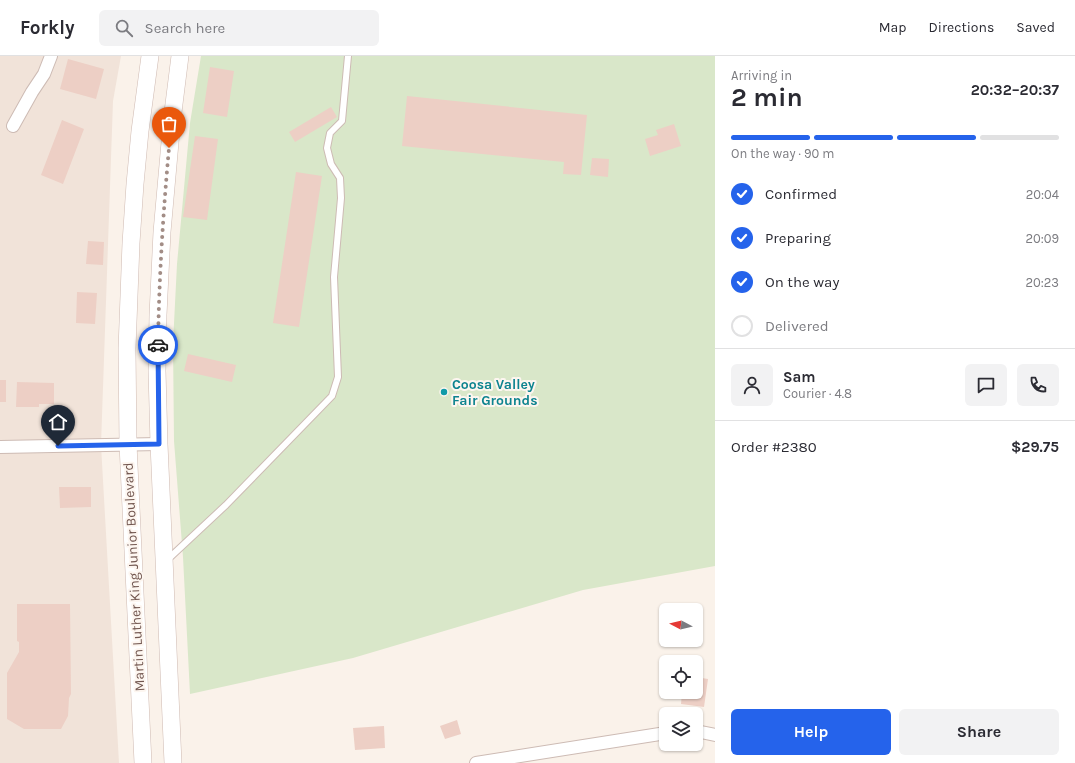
<!DOCTYPE html>
<html lang="en">
<head>
<meta charset="utf-8">
<style>
  :root { --surface:#fff; --page:#f2f2f3; --text:#2b2b33; --muted:#7c7c81; --line:#e1e1e2; --accent:#2563eb }
  body { margin:0; font-family:Karla,sans-serif; background:var(--page); color:var(--text); height:100vh; display:flex; flex-direction:column; font-size:15px; white-space:nowrap }
  * { box-sizing:border-box; margin:0 }
  p { font-size:13px; color:var(--muted) }
  .icon { flex:none; width:22px; height:22px; fill:none; stroke:currentColor; stroke-width:2; stroke-linecap:round; stroke-linejoin:round }
  .map { position:relative; flex:1; overflow:hidden }
  .side { display:flex; flex-direction:column; background:var(--surface); width:360px }
  .side>* { flex:none }
  .needle { width:26px; rotate:277deg }
  .buttons { position:absolute; left:659px; top:547px; display:grid; gap:8px }
  .buttons a { display:grid; place-items:center; width:44px; height:44px; border-radius:6px; background:var(--surface); box-shadow:0 1px 3px #0004; font-size:20px }
  .pin { position:absolute; display:grid; place-items:center; width:34px; height:34px; color:#fff; margin:-41px -17px; border-radius:50% 50% 50% 0; rotate:-45deg; box-shadow:0 0 4px #0007 }
  .pin .icon { rotate:45deg }
  .courier { position:absolute; display:grid; place-items:center; width:40px; height:40px; margin:-20px; border:3px solid #2563eb; border-radius:50%; background:#fff; color:#222; box-shadow:0 1px 5px #0007 }
  .summary em { font-style:normal; font-weight:700 }
  .summary div { display:flex; flex-direction:column-reverse }
  .summary { display:flex; align-items:center; justify-content:space-between; height:68px; padding:0 16px }
  h1 { font-size:26px; font-weight:700; line-height:30px }
  .bar { display:grid; grid-template-columns:repeat(4,1fr); gap:6px 4px; align-content:center; height:48px; padding:0 16px }
  .bar i { height:5px; border-radius:3px; background:var(--line) }
  .bar .active { background:var(--accent) }
  .bar p { grid-column:span 4 }
  .line { display:flex; align-items:center; gap:10px; padding:0 16px; border-top:1px solid var(--line) }
  .line div { flex:1 }
  .round { display:grid; place-items:center; flex:none; width:42px; height:42px; border-radius:6px; background:var(--page) }
  ol { padding:0 16px; list-style:none }
  li { display:flex; align-items:center; gap:12px; height:44px }
  li p { margin-inline-start:auto }
  li .icon { padding:4px; border-radius:50%; background:var(--accent); color:#fff; stroke-width:4 }
  li:last-child { color:var(--muted) }
  li i { width:22px; height:22px; border:2px solid var(--line); border-radius:50% }
  .action { display:flex; gap:8px; margin-top:auto; padding:8px 16px }
  .action a { flex:1; height:46px; border-radius:6px; background:var(--accent); color:#fff; font-size:16px; font-weight:700; line-height:46px; text-align:center }
  .action a+a { background:var(--page); color:var(--text) }
  header { display:flex; align-items:center; gap:24px; box-sizing:border-box; height:56px; padding:0 20px; background:var(--surface); border-bottom:1px solid var(--line) }
  header strong { font-size:19px }
  nav { display:flex; gap:22px; margin-inline-start:auto; font-size:14px }
  .search { width:280px; height:36px; background:var(--page); display:flex; align-items:center; gap:10px; box-sizing:border-box; padding:0 14px; border-radius:6px; color:var(--muted); font-size:15px }
  main { display:flex; flex:1; min-height:0 }
  .map>svg:first-child { display:block }
  .residential { fill:#f1e3d9 }
  .green { fill:#d9e7c9 }
  .building { fill:#edcfc5 }
  .lines { fill:none; stroke-linecap:round; stroke-linejoin:round }
  .service-casing { stroke:#cdbbb4; stroke-width:8 }
  .minor-casing { stroke:#cdbbb4; stroke-width:14 }
  .secondary-casing { stroke:#cfbab2; stroke-width:18 }
  .service { stroke:#fff; stroke-width:6 }
  .minor { stroke:#fff; stroke-width:12 }
  .secondary { stroke:#fff; stroke-width:17 }
  .done { stroke:#a28d86; stroke-width:4; stroke-dasharray:0 7.2 }
  .route { stroke:#2563eb; stroke-width:5 }
  .culture-dot { fill:#0f9aa8; stroke:#fdf6f0; stroke-width:1.5 }
  .labels { text-anchor:middle; dominant-baseline:central; stroke-width:4; stroke-linejoin:round; paint-order:stroke }
  .culture-label { font-size:14px; font-weight:bold; fill:#0d838f; stroke:#fdf6f0; text-anchor:start }
  .street-label { font-size:14px; fill:#725750; stroke:#fdf6f0 }
</style>
</head>
<body>
<header>
<strong>Forkly</strong>
<div class="search"><svg class="icon" aria-label="search" viewBox="0 0 24 24"><circle cx="10" cy="10" r="6"/><path d="M15 15l6 6"/></svg>Search here</div>
<nav><a>Map</a><a>Directions</a><a>Saved</a></nav>
</header>
<main>
<div class="map">
<svg width="715" height="707" viewBox="0 0 715 707">
  <rect width="100%" height="100%" fill="#faf2ea"/>
  <path class="residential" d="M 0,0 L 121,0 L 113,45 L 101,389 L 119,707 L 0,707 Z"/>
  <path class="green" d="M 201,0 L 715,0 L 715,510 L 583,534 L 353,602 L 190,638 L 183,501 L 174,385 L 173,287 L 177,208 L 190,67 Z"/>
  <path class="building" d="M 68,3 L 104,13 L 96,43 L 60,33 Z
    M 210,11 L 234,15 L 227,61 L 203,57 Z
    M 407,40 L 587,59 L 581,119 L 563,118 L 564,106 L 402,90 Z
    M 331,51 L 337,61 L 295,86 L 289,76 Z
    M 62,64 L 84,73 L 63,128 L 41,119 Z
    M 674,68 L 681,90 L 650,100 L 645,83 L 658,79 L 656,74 Z
    M 195,80 L 218,83 L 207,164 L 183,161 Z
    M 592,102 L 609,103 L 608,121 L 590,119 Z
    M 296,116 L 322,120 L 299,271 L 273,267 Z
    M 88,185 L 104,186 L 103,209 L 86,208 Z
    M 77,236 L 97,237 L 95,268 L 76,267 Z
    M 188,298 L 236,309 L 232,326 L 184,315 Z
    M 0,324 L 6,324 L 6,346 L 0,346 Z
    M 17,326 L 54,327 L 54,348 L 39,348 L 39,351 L 16,351 Z
    M 59,431 L 91,431 L 91,451 L 60,452 Z
    M 17,548 L 70,548 L 71,638 L 69,642 L 68,660 L 61,673 L 24,673 L 7,663 L 7,617 L 19,596 L 19,586 L 17,585 Z
    M 696,621 L 708,623 L 704,651 L 681,648 L 682,636 L 696,636 Z
    M 457,664 L 461,678 L 445,683 L 440,670 Z
    M 384,670 L 385,692 L 355,694 L 353,672 Z"/>
  <g class="lines">
    <defs>
      <path id="service" d="M 166,505 L 226,449 L 332,340 L 338,321 L 334,221 L 341,142 L 340,122 L 331,108 L 327,92 L 330,77 L 342,65 L 348,0"/>
      <path id="minor" d="M 13,70 L 32,36 L 44,18 L 51,0
        M 0,391 L 159,388
        M 696,675 L 715,679
        M 476,707 L 666,677"/>
      <path id="secondary" d="M 143,707 L 128,388 L 127,293 L 131,187 L 135,128 L 140,75 L 150,0
        M 173,707 L 159,388 L 157,315 L 158,259 L 162,176 L 172,64 L 180,0"/>
    </defs>
    <use href="#service" class="service-casing"/>
    <use href="#minor" class="minor-casing"/>
    <use href="#secondary" class="secondary-casing"/>
    <use href="#service" class="service"/>
    <use href="#minor" class="minor"/>
    <use href="#secondary" class="secondary"/>
  </g>
  <g class="lines">
    <path class="done" d="M 158,289 C 159,223 163,158 169,92"/>
    <path class="route" d="M 58,390 L 159,388 L 158,289"/>
  </g>
  <circle class="culture-dot" cx="444" cy="336" r="4"/>
  <g class="labels">
    <g class="culture-label">
      <text x="452" y="328">Coosa Valley<tspan x="452" dy="16">Fair Grounds</tspan></text>
    </g>
    <g class="street-label">
      <text transform="translate(134 521) rotate(-93)">Martin Luther King Junior Boulevard</text>
    </g>
  </g>
</svg>
<div class="buttons">
<a><svg class="needle" viewBox="-14 -14 28 28"><path d="M0-13l5 13h-10z" fill="#e53935"/><path d="M0 13l5-13h-10z" fill="#7c7c81"/></svg></a>
<a><svg class="icon" aria-label="locate" viewBox="0 0 24 24"><circle cx="12" cy="12" r="6"/><path d="M12 2v4M12 18v4M2 12h4M18 12h4"/></svg></a>
<a><svg class="icon" aria-label="layers" viewBox="0 0 24 24"><path d="M12 4l9 5-9 5-9-5zM3 14l9 5 9-5"/></svg></a>
</div>
<div class="pin" style="left:169px;top:92px;background:#ea580c"><svg class="icon" aria-label="bag" viewBox="0 0 24 24"><path d="M5 8h14l-1 12H6zM9 8a3 3 0 0 1 6 0"/></svg></div>
<div class="pin" style="left:58px;top:390px;background:#1f2937"><svg class="icon" aria-label="home" viewBox="0 0 24 24"><path d="M3 11l9-7 9 7M6 9v11h12V9"/></svg></div>
<div class="courier" style="left:158px;top:289px"><svg class="icon" aria-label="car" viewBox="0 0 24 24"><path d="M5 17H2v-5l4-1 3-4h7l3 4 3 1v5h-3M9 17h6M6 11h13"/><circle cx="7" cy="17" r="2"/><circle cx="17" cy="17" r="2"/></svg></div>
</div>
<section class="side">
<div class="summary"><div><h1>2 min</h1><p>Arriving in</p></div><em>20:32–20:37</em></div>
<div class="bar"><i class="active"></i><i class="active"></i><i class="active"></i><i></i><p>On the way · 90 m</p></div>
<ol>
<li><svg class="icon" aria-label="check" viewBox="0 0 24 24"><path d="M5 12l5 5 9-10"/></svg>Confirmed<p>20:04</p></li>
<li><svg class="icon" aria-label="check" viewBox="0 0 24 24"><path d="M5 12l5 5 9-10"/></svg>Preparing<p>20:09</p></li>
<li><svg class="icon" aria-label="check" viewBox="0 0 24 24"><path d="M5 12l5 5 9-10"/></svg>On the way<p>20:23</p></li>
<li><i></i>Delivered</li>
</ol>
<div class="line" style="height:72px"><a class="round"><svg class="icon" aria-label="person" viewBox="0 0 24 24"><circle cx="12" cy="8" r="4"/><path d="M4 21q1-7 8-7t8 7"/></svg></a><div><b>Sam</b><p>Courier · 4.8</p></div><a class="round"><svg class="icon" aria-label="chat" viewBox="0 0 24 24"><path d="M4 5h16v11H9l-5 4z"/></svg></a><a class="round"><svg class="icon" aria-label="phone" viewBox="0 0 24 24"><path d="M5 4h4l2 5-3 2q2 4 5 5l2-3 5 2v4C11 20 4 13 5 4z"/></svg></a></div>
<div class="line" style="height:52px"><div>Order #2380</div><b>$29.75</b></div>
<div class="action"><a>Help</a><a>Share</a></div>
</section>
</main>
</body>
</html>
